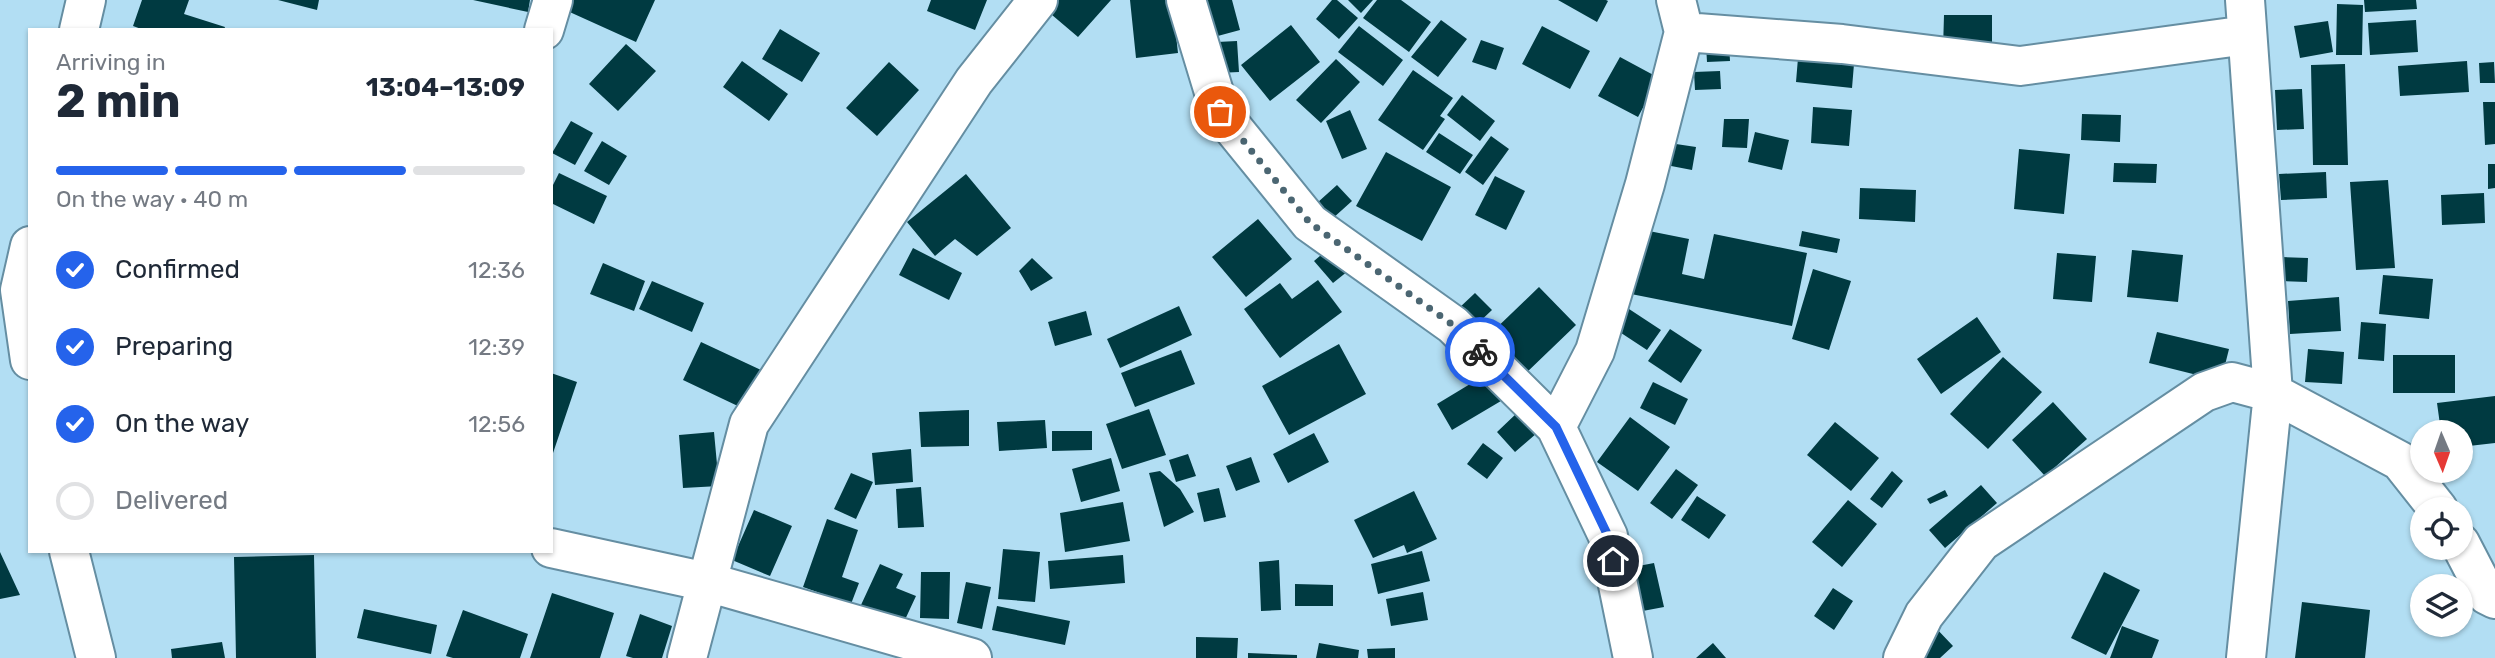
<!DOCTYPE html>
<html lang="en">
<head>
<meta charset="utf-8">
<style>
  :root { --surface:#fff; --page:#f6f6f7; --text:#1f2937; --muted:#747a83; --line:#e0e1e3; --accent:#2563eb }
  body { margin:0; font-family:Rubik,sans-serif; background:var(--page); color:var(--text); height:100vh; display:flex; flex-direction:column; font-size:26px; white-space:nowrap }
  * { box-sizing:border-box; margin:0 }
  p { font-size:23px; color:var(--muted) }
  .icon { flex:none; width:38px; height:38px; fill:none; stroke:currentColor; stroke-width:2; stroke-linecap:round; stroke-linejoin:round }
  .map { position:relative; flex:1; overflow:hidden }
  .details { position:absolute; left:28px; top:28px; width:525px; height:525px; display:flex; flex-direction:column; background:var(--surface); border-radius:0px; box-shadow:0 2px 5px #0004 }
  .details>* { flex:none }
  .needle { width:46px; rotate:178deg }
  .tools { position:absolute; left:2410px; top:420px; display:grid; gap:14px }
  .tools a { display:grid; place-items:center; width:63px; height:63px; border-radius:50%; background:var(--surface); box-shadow:0 2px 5px #0004; font-size:35px }
  .pin { position:absolute; display:grid; place-items:center; width:60px; height:60px; color:#fff; margin:-30px; border:4px solid #fff; border-radius:50%; box-shadow:0 2px 7px #0007 }
  .courier { position:absolute; display:grid; place-items:center; width:70px; height:70px; margin:-35px; border:5px solid #2563eb; border-radius:50%; background:#fff; color:#222; box-shadow:0 2px 9px #0007 }
  .headline em { font-style:normal; font-weight:700 }
  .headline div { display:flex; flex-direction:column-reverse }
  .headline { display:flex; align-items:center; justify-content:space-between; height:119px; padding:0 28px }
  h1 { font-size:46px; font-weight:700; line-height:52px }
  .bar { display:grid; grid-template-columns:repeat(4,1fr); gap:10px 7px; align-content:center; height:84px; padding:0 28px }
  .bar i { height:9px; border-radius:5px; background:var(--line) }
  .bar .selected { background:var(--accent) }
  .bar p { grid-column:span 4 }
  ol { padding:0 28px; list-style:none }
  li { display:flex; align-items:center; gap:21px; height:77px }
  li p { margin-inline-start:auto }
  li .icon { padding:7px; border-radius:50%; background:var(--accent); color:#fff; stroke-width:4 }
  li:last-child { color:var(--muted) }
  li i { width:38px; height:38px; border:4px solid var(--line); border-radius:50% }
  .map>svg:first-child { display:block }
  .building { fill:#003a41 }
  .lines { fill:none; stroke-linecap:round; stroke-linejoin:round }
  .minor-casing { stroke:#658ea2; stroke-width:42 }
  .minor { stroke:#fff; stroke-width:38 }
  .done { stroke:#4b6672; stroke-width:7; stroke-dasharray:0 12.6 }
  .route { stroke:#2563eb; stroke-width:9 }
</style>
</head>
<body>
<div class="map">
<svg width="2495" height="658" viewBox="0 0 2495 658">
  <rect width="100%" height="100%" fill="#b2def3"/>
  <path class="building" d="M 142,0 L 189,0 L 184,14 L 225,27 L 224,30 L 144,30 L 133,26 Z
    M 278,0 L 319,0 L 317,10 Z
    M 473,0 L 530,0 L 528,12 Z
    M 567,0 L 655,0 L 636,42 L 563,9 Z
    M 931,0 L 987,0 L 975,30 L 927,11 Z
    M 1054,0 L 1111,0 L 1078,37 L 1045,9 Z
    M 1130,0 L 1172,0 L 1178,53 L 1136,58 Z
    M 1204,0 L 1232,0 L 1240,30 L 1214,37 Z
    M 1332,0 L 1337,0 L 1358,18 L 1339,39 L 1316,19 Z
    M 1348,0 L 1373,0 L 1361,13 Z
    M 1377,0 L 1401,0 L 1431,22 L 1409,52 L 1363,18 Z
    M 1558,0 L 1606,0 L 1608,1 L 1597,22 Z
    M 2364,0 L 2416,0 L 2417,9 L 2365,12 Z
    M 2337,4 L 2363,5 L 2362,55 L 2336,55 Z
    M 1944,15 L 1992,15 L 1992,49 L 1943,49 Z
    M 1441,20 L 1467,39 L 1438,77 L 1411,57 Z
    M 2416,20 L 2418,52 L 2370,55 L 2368,23 Z
    M 2328,21 L 2333,52 L 2300,58 L 2294,26 Z
    M 1291,25 L 1320,62 L 1270,101 L 1241,65 Z
    M 1359,26 L 1403,60 L 1383,86 L 1338,52 Z
    M 1542,26 L 1590,51 L 1570,89 L 1522,64 Z
    M 780,29 L 820,53 L 802,82 L 762,59 Z
    M 1481,40 L 1504,48 L 1496,70 L 1472,62 Z
    M 1237,41 L 1239,72 L 1218,73 L 1217,42 Z
    M 626,44 L 656,71 L 618,111 L 589,84 Z
    M 1729,44 L 1730,61 L 1707,62 L 1706,45 Z
    M 1620,57 L 1659,78 L 1638,117 L 1598,96 Z
    M 1798,58 L 1854,64 L 1852,88 L 1796,82 Z
    M 1336,59 L 1360,82 L 1321,123 L 1296,100 Z
    M 742,61 L 788,94 L 769,121 L 723,87 Z
    M 2467,61 L 2469,92 L 2400,96 L 2398,66 Z
    M 889,62 L 919,90 L 877,136 L 846,108 Z
    M 2494,62 L 2495,83 L 2480,83 L 2479,63 Z
    M 2345,64 L 2348,165 L 2313,165 L 2311,65 Z
    M 1413,70 L 1453,98 L 1440,116 L 1445,119 L 1423,150 L 1378,120 Z
    M 1720,71 L 1721,89 L 1695,90 L 1694,72 Z
    M 2302,89 L 2304,129 L 2277,130 L 2275,90 Z
    M 1462,95 L 1495,121 L 1480,141 L 1447,115 Z
    M 2483,102 L 2495,102 L 2495,144 L 2485,145 Z
    M 1813,107 L 1852,110 L 1849,146 L 1811,143 Z
    M 1350,110 L 1367,149 L 1342,159 L 1326,121 Z
    M 2082,114 L 2121,115 L 2120,142 L 2081,140 Z
    M 1724,119 L 1749,119 L 1747,148 L 1722,147 Z
    M 571,121 L 593,133 L 575,165 L 552,153 Z
    M 1755,132 L 1789,140 L 1782,170 L 1748,162 Z
    M 1439,133 L 1473,155 L 1460,174 L 1426,152 Z
    M 1491,136 L 1509,149 L 1483,185 L 1465,172 Z
    M 602,141 L 627,156 L 609,185 L 584,171 Z
    M 1676,144 L 1696,147 L 1692,170 L 1666,165 Z
    M 2019,149 L 2070,154 L 2064,214 L 2014,209 Z
    M 1386,152 L 1451,187 L 1422,241 L 1356,206 Z
    M 2114,163 L 2157,164 L 2156,183 L 2113,182 Z
    M 2488,164 L 2495,164 L 2495,188 L 2488,189 Z
    M 2326,172 L 2327,198 L 2281,200 L 2279,174 Z
    M 559,173 L 607,196 L 594,224 L 551,203 L 551,189 Z
    M 966,174 L 1011,228 L 977,256 L 955,239 L 935,256 L 907,222 Z
    M 1495,176 L 1525,191 L 1506,230 L 1475,215 Z
    M 2388,180 L 2395,268 L 2356,270 L 2350,182 Z
    M 1337,185 L 1352,201 L 1332,219 L 1317,203 Z
    M 1860,188 L 1916,190 L 1915,222 L 1859,219 Z
    M 2484,193 L 2485,223 L 2442,225 L 2441,195 Z
    M 1258,219 L 1292,259 L 1246,297 L 1212,257 Z
    M 1644,230 L 1689,239 L 1682,274 L 1704,279 L 1714,234 L 1807,253 L 1792,326 L 1631,294 Z
    M 1802,231 L 1840,239 L 1837,253 L 1799,246 Z
    M 1334,244 L 1353,267 L 1333,283 L 1314,261 Z
    M 913,248 L 962,273 L 949,300 L 899,275 Z
    M 2132,250 L 2183,255 L 2178,302 L 2127,297 Z
    M 2057,253 L 2096,256 L 2092,302 L 2053,299 Z
    M 2282,257 L 2308,258 L 2307,282 L 2280,281 Z
    M 1032,258 L 1053,278 L 1031,291 L 1019,271 Z
    M 603,263 L 645,281 L 634,311 L 590,294 Z
    M 1813,269 L 1851,281 L 1829,350 L 1792,339 Z
    M 2383,275 L 2433,279 L 2429,319 L 2379,314 Z
    M 1318,280 L 1342,312 L 1280,358 L 1244,309 L 1280,283 L 1292,299 Z
    M 652,281 L 704,303 L 692,332 L 639,309 Z
    M 1539,287 L 1576,325 L 1523,376 L 1486,338 Z
    M 1475,293 L 1492,310 L 1475,326 L 1458,309 Z
    M 2339,297 L 2341,331 L 2290,334 L 2288,301 Z
    M 1179,306 L 1192,335 L 1120,368 L 1107,339 Z
    M 1626,307 L 1661,330 L 1647,350 L 1612,327 Z
    M 1086,311 L 1092,335 L 1055,346 L 1048,322 Z
    M 1977,317 L 2001,352 L 1941,394 L 1917,359 Z
    M 2361,322 L 2386,324 L 2384,361 L 2358,359 Z
    M 1670,329 L 1702,350 L 1681,383 L 1648,361 Z
    M 2157,332 L 2229,349 L 2221,381 L 2149,363 Z
    M 701,342 L 761,370 L 742,408 L 683,380 Z
    M 1339,344 L 1366,394 L 1289,435 L 1262,386 Z
    M 2308,349 L 2344,352 L 2342,384 L 2305,382 Z
    M 1181,350 L 1195,384 L 1135,407 L 1121,373 Z
    M 2393,355 L 2455,355 L 2455,393 L 2393,393 Z
    M 2003,357 L 2042,392 L 1988,449 L 1950,414 Z
    M 1490,372 L 1506,398 L 1452,430 L 1437,404 Z
    M 551,373 L 577,382 L 552,456 L 551,456 Z
    M 1653,382 L 1688,399 L 1675,425 L 1640,408 Z
    M 2495,396 L 2495,443 L 2460,447 L 2460,432 L 2441,432 L 2437,403 Z
    M 2053,402 L 2087,439 L 2045,476 L 2012,440 Z
    M 1149,409 L 1166,455 L 1122,469 L 1106,424 Z
    M 969,410 L 969,446 L 921,447 L 919,412 Z
    M 1518,412 L 1537,433 L 1515,452 L 1497,432 Z
    M 1630,417 L 1670,447 L 1638,491 L 1597,462 Z
    M 1045,420 L 1047,448 L 999,451 L 997,422 Z
    M 1835,422 L 1879,458 L 1851,491 L 1807,455 Z
    M 1052,431 L 1092,431 L 1092,450 L 1052,451 Z
    M 714,432 L 719,486 L 683,488 L 679,435 Z
    M 1314,433 L 1329,462 L 1288,483 L 1273,454 Z
    M 1483,443 L 1503,458 L 1487,479 L 1467,464 Z
    M 911,449 L 913,482 L 875,485 L 872,453 Z
    M 1188,454 L 1196,476 L 1176,482 L 1169,460 Z
    M 1251,457 L 1260,482 L 1236,491 L 1226,466 Z
    M 1111,458 L 1120,491 L 1081,502 L 1072,469 Z
    M 1676,469 L 1698,485 L 1672,519 L 1650,503 Z
    M 1160,471 L 1180,489 L 1194,512 L 1164,527 L 1149,473 Z
    M 1892,471 L 1903,481 L 1882,508 L 1870,499 Z
    M 851,473 L 873,482 L 856,519 L 834,509 Z
    M 1981,485 L 1997,503 L 1945,548 L 1929,530 Z
    M 921,487 L 924,527 L 898,528 L 896,489 Z
    M 1219,488 L 1226,517 L 1204,522 L 1197,493 Z
    M 1945,490 L 1948,496 L 1930,504 L 1927,499 Z
    M 1414,491 L 1437,539 L 1407,553 L 1404,545 L 1373,558 L 1354,520 Z
    M 1697,496 L 1726,515 L 1709,539 L 1681,520 Z
    M 1848,500 L 1877,524 L 1842,567 L 1812,542 Z
    M 1123,502 L 1130,541 L 1065,552 L 1060,513 Z
    M 754,510 L 792,526 L 770,576 L 732,560 Z
    M 827,519 L 858,530 L 842,577 L 859,583 L 851,604 L 803,587 Z
    M 1003,549 L 1040,552 L 1035,602 L 998,599 Z
    M 1422,551 L 1430,581 L 1378,594 L 1371,564 Z
    M 0,552 L 20,595 L 0,599 Z
    M 314,555 L 316,658 L 236,658 L 234,557 Z
    M 1123,555 L 1125,583 L 1050,589 L 1048,561 Z
    M 1279,560 L 1281,610 L 1261,611 L 1259,562 Z
    M 1654,563 L 1664,607 L 1632,613 L 1623,569 Z
    M 880,564 L 903,574 L 896,588 L 916,596 L 903,624 L 861,605 Z
    M 921,572 L 950,572 L 949,619 L 920,618 Z
    M 2104,572 L 2140,590 L 2106,655 L 2071,638 Z
    M 966,582 L 991,587 L 982,629 L 957,623 Z
    M 1295,584 L 1333,585 L 1333,606 L 1295,606 Z
    M 1833,588 L 1853,601 L 1834,630 L 1814,616 Z
    M 1423,592 L 1428,620 L 1391,626 L 1386,599 Z
    M 552,593 L 614,613 L 600,658 L 530,658 Z
    M 2302,602 L 2370,610 L 2365,658 L 2295,658 Z
    M 997,606 L 1070,621 L 1065,645 L 992,630 Z
    M 364,609 L 437,625 L 431,654 L 357,638 Z
    M 463,610 L 528,634 L 520,658 L 453,658 L 446,656 Z
    M 640,614 L 672,626 L 662,658 L 633,658 L 626,656 Z
    M 1934,626 L 1953,646 L 1940,658 L 1919,658 Z
    M 2122,626 L 2159,640 L 2152,658 L 2110,658 Z
    M 1196,637 L 1238,638 L 1237,658 L 1196,658 Z
    M 222,642 L 225,658 L 172,658 L 171,649 Z
    M 1319,643 L 1359,650 L 1358,658 L 1316,658 Z
    M 1713,643 L 1726,658 L 1696,658 Z
    M 1395,648 L 1395,658 L 1368,658 L 1367,649 Z
    M 1248,653 L 1297,655 L 1297,658 L 1248,658 Z"/>
  <g class="lines">
    <defs>
      <path id="minor" d="M 1186,0 L 1220,112 L 1310,223 L 1453,325 L 1556,427 L 1608,536 L 1633,658
        M 2245,0 L 2273,393 L 2246,658
        M 79,30 L 86,0
        M 544,30 L 553,0
        M 1684,32 L 1842,44 L 2020,66 L 2247,35
        M 30,246 L 20,290 L 30,360
        M 1556,427 L 1595,351 L 1645,184 L 1684,32 L 1676,0
        M 2460,543 L 2487,595 L 2495,599
        M 551,548 L 707,582 L 972,658
        M 69,551 L 96,658
        M 687,658 L 749,424 L 974,81 L 1038,0
        M 1903,658 L 1924,615 L 1981,542 L 2204,392 L 2232,382 L 2273,393 L 2400,461 L 2438,509"/>
    </defs>
    <use href="#minor" class="minor-casing"/>
    <use href="#minor" class="minor"/>
  </g>
  <g class="lines">
    <path class="done" d="M 1220,112 L 1310,223 L 1453,325 L 1480,352"/>
    <path class="route" d="M 1480,352 L 1556,427 L 1608,536 L 1613,561"/>
  </g>
</svg>
<div class="tools">
<a><svg class="needle" viewBox="-14 -14 28 28"><path d="M0-13l5 13h-10z" fill="#e53935"/><path d="M0 13l5-13h-10z" fill="#747a83"/></svg></a>
<a><svg class="icon" aria-label="locate" viewBox="0 0 24 24"><circle cx="12" cy="12" r="6"/><path d="M12 2v4M12 18v4M2 12h4M18 12h4"/></svg></a>
<a><svg class="icon" aria-label="layers" viewBox="0 0 24 24"><path d="M12 4l9 5-9 5-9-5zM3 14l9 5 9-5"/></svg></a>
</div>
<div class="pin" style="left:1220px;top:112px;background:#ea580c"><svg class="icon" aria-label="bag" viewBox="0 0 24 24"><path d="M5 8h14l-1 12H6zM9 8a3 3 0 0 1 6 0"/></svg></div>
<div class="pin" style="left:1613px;top:561px;background:#1f2937"><svg class="icon" aria-label="home" viewBox="0 0 24 24"><path d="M3 11l9-7 9 7M6 9v11h12V9"/></svg></div>
<div class="courier" style="left:1480px;top:352px"><svg class="icon" aria-label="bike" viewBox="0 0 24 24"><circle cx="6" cy="16" r="4"/><circle cx="18" cy="16" r="4"/><path d="M6 16l4-8h5l3 8M10 8l3 8H6M13 5h3"/></svg></div>
<section class="details">
<div class="headline"><div><h1>2 min</h1><p>Arriving in</p></div><em>13:04–13:09</em></div>
<div class="bar"><i class="selected"></i><i class="selected"></i><i class="selected"></i><i></i><p>On the way · 40 m</p></div>
<ol>
<li><svg class="icon" aria-label="check" viewBox="0 0 24 24"><path d="M5 12l5 5 9-10"/></svg>Confirmed<p>12:36</p></li>
<li><svg class="icon" aria-label="check" viewBox="0 0 24 24"><path d="M5 12l5 5 9-10"/></svg>Preparing<p>12:39</p></li>
<li><svg class="icon" aria-label="check" viewBox="0 0 24 24"><path d="M5 12l5 5 9-10"/></svg>On the way<p>12:56</p></li>
<li><i></i>Delivered</li>
</ol>
</section>
</div>
</body>
</html>
